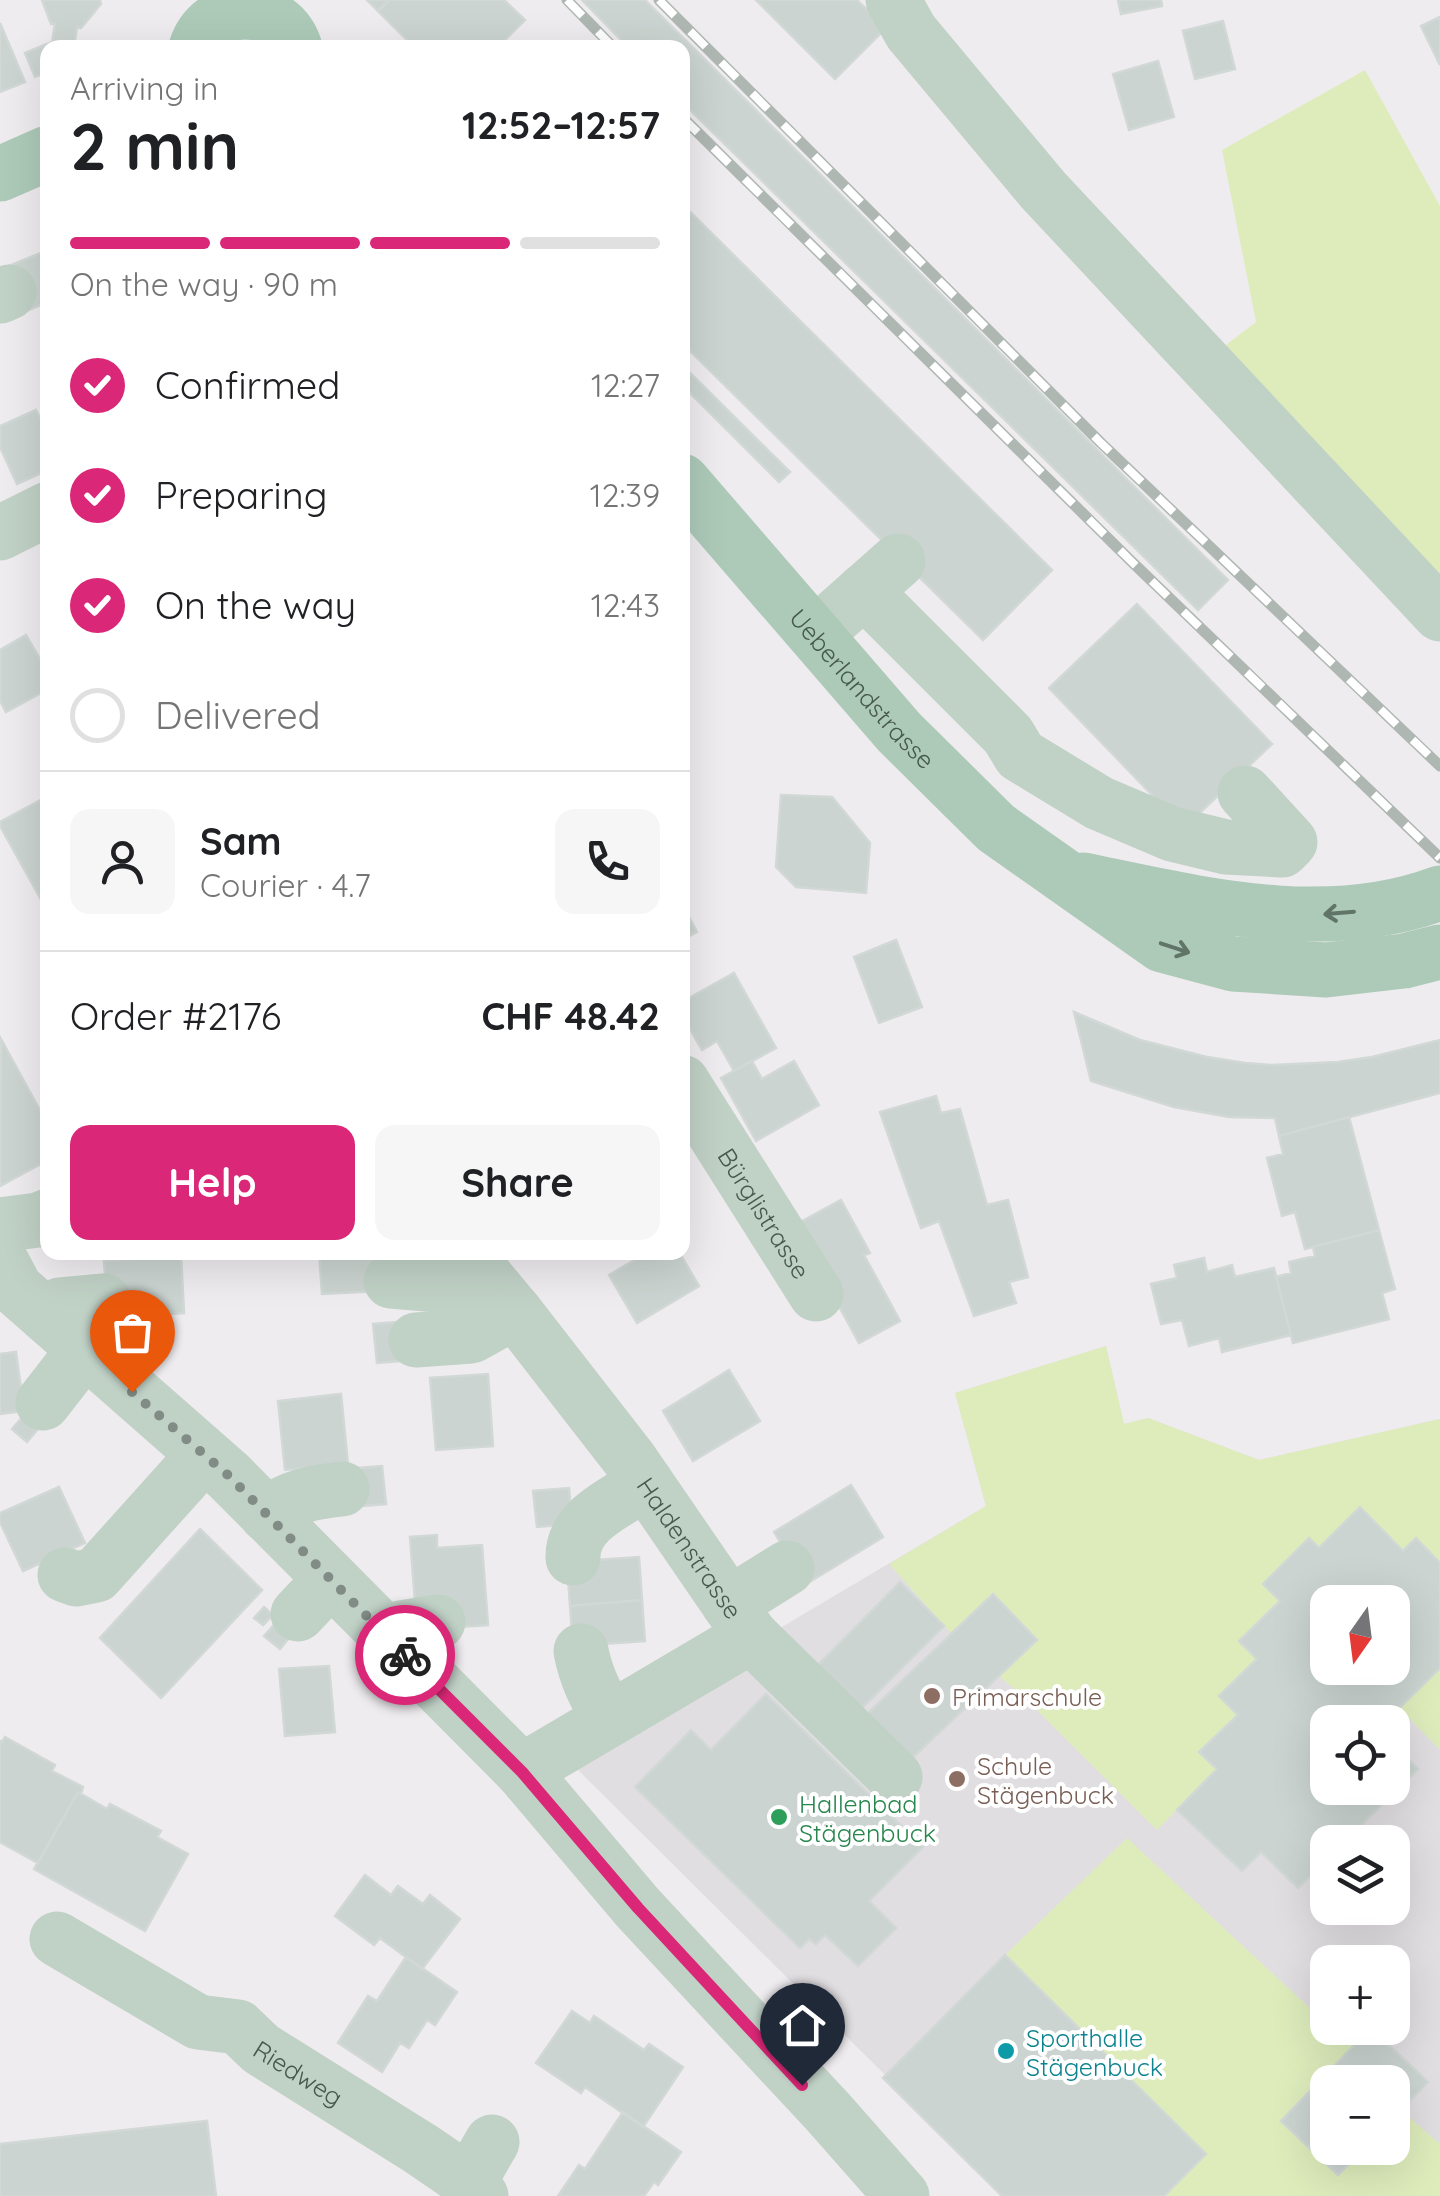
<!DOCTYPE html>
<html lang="en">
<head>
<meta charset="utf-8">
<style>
  :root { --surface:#fff; --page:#f6f6f6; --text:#202124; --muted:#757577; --line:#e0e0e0; --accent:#db2777 }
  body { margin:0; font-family:Quicksand,sans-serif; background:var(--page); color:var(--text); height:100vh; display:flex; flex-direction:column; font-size:38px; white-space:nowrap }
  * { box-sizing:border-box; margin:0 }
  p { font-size:32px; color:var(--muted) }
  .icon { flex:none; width:55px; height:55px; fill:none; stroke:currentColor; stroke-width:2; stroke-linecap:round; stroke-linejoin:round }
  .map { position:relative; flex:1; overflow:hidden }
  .drawer { position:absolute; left:40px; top:40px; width:650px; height:1220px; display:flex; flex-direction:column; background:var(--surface); border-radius:20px; box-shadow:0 10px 40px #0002 }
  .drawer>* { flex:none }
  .needle { width:65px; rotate:194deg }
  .buttons { position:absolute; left:1310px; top:1585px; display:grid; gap:20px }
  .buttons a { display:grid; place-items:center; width:100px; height:100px; border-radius:20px; background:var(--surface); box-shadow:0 10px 40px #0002; font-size:50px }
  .pin { position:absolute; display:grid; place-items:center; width:85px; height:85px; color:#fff; margin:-102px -42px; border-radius:50% 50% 50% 0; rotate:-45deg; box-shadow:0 0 10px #0007 }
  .pin .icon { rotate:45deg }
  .courier { position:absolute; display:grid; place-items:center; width:100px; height:100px; margin:-50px; border:8px solid #db2777; border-radius:50%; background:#fff; color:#222; box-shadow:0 2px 12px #0007 }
  .headline em { font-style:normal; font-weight:700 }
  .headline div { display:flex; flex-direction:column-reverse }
  .headline { display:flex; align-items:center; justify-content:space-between; height:170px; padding:0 30px }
  h1 { font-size:65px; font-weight:700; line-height:75px }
  .bar { display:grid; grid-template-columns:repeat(4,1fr); gap:15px 10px; align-content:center; height:120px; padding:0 30px }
  .bar i { height:12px; border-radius:8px; background:var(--line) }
  .bar .on { background:var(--accent) }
  .bar p { grid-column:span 4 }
  .line { display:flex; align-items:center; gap:25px; padding:0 30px; border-top:2px solid var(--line) }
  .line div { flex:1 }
  .round { display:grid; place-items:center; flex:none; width:105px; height:105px; border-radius:20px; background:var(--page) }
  ol { padding:0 30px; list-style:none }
  li { display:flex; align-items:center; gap:30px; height:110px }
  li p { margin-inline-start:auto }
  li .icon { padding:10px; border-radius:50%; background:var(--accent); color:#fff; stroke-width:4 }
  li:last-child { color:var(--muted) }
  li i { width:55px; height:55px; border:5px solid var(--line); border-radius:50% }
  .primary-button { display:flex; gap:20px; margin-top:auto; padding:20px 30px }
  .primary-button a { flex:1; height:115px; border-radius:20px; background:var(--accent); color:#fff; font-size:40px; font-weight:700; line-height:115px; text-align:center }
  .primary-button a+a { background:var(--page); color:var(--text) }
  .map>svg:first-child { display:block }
  .education { fill:#e0dee1; fill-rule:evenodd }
  .green { fill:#deecbc }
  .building { fill:#cbd4d0; stroke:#d1d8d5; stroke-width:2.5; fill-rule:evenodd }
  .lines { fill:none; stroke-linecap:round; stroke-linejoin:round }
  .minor { stroke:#c0d1c6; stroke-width:55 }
  .major { stroke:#adcab9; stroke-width:55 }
  .rail-casing { stroke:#afb7b3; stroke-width:11 }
  .rail { stroke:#fff; stroke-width:8; stroke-dasharray:22; stroke-linecap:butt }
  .oneway { stroke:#607568 }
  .done { stroke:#818c86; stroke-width:10; stroke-dasharray:0 18 }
  .route { stroke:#db2777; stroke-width:12 }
  .education-dot { fill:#8d6e63; stroke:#fff; stroke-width:4 }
  .leisure-dot { fill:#2e9e5b; stroke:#fff; stroke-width:4 }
  .culture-dot { fill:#0f9aa8; stroke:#fff; stroke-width:4 }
  .labels { text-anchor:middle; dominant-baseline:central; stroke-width:8; stroke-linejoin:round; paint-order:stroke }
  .street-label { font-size:25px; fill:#46594d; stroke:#fff }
  .education-label { font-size:25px; fill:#785e54; stroke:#fff; text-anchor:start }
  .leisure-label { font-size:25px; fill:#27864d; stroke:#fff; text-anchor:start }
  .culture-label { font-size:25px; fill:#0d838f; stroke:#fff; text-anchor:start }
</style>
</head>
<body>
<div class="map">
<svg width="1440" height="2196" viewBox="0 0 1440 2196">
  <rect width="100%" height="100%" fill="#efecef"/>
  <path class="education" d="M 1106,1346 L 1124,1424 L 1148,1418 L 1259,1460 L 1440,1419 L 1440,2196 L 1007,2196 L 578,1770 L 775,1631 L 986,1506 L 955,1393 ZM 1328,1602 L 1392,1602 L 1392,1668 L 1328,1668 ZM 1328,1722 L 1392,1722 L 1392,1788 L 1328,1788 ZM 1328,1842 L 1392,1842 L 1392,1908 L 1328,1908 ZM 1328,1962 L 1392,1962 L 1392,2028 L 1328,2028 ZM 1328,2082 L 1392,2082 L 1392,2148 L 1328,2148 Z"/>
  <path class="green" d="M 1365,70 L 1440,206 L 1440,594 L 1218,351 L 1256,322 L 1222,150 Z
    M 1106,1346 L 1124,1424 L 1148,1418 L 1259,1460 L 1440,1419 L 1440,1563 L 1416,1539 L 1403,1551 L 1319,1548 L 1308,1539 L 1263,1583 L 1280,1601 L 1240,1640 L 1257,1659 L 1220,1696 L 1238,1715 L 1200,1752 L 1217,1769 L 1157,1830 L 1022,1695 L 999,1676 L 1036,1640 L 992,1595 L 951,1633 L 889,1564 L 986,1506 L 955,1393 Z
    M 1440,1668 L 1440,1750 L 1399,1708 Z
    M 1127,1838 L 1315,2013 L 1327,2000 L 1328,2028 L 1371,2028 L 1281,2122 L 1338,2175 L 1365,2148 L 1392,2148 L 1393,2119 L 1401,2110 L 1440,2144 L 1440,2196 L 1164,2196 L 1206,2153 L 1005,1955 Z"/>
  <path class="building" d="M 42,0 L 100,0 L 101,4 L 81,28 L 77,27 L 74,48 L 48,48 L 48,72 L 35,77 L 25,53 L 52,42 L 55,24 L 51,24 Z
    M 367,0 L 389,0 L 378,11 Z
    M 389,0 L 504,0 L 525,20 L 497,48 L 415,48 L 378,11 Z
    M 582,0 L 645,0 L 1228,580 L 1198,610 L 682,102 L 682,48 L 629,48 Z
    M 756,0 L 857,0 L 886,28 L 835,79 Z
    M 1118,0 L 1161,0 L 1162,6 L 1121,14 Z
    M 1440,17 L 1440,65 L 1421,26 Z
    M 1223,21 L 1235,69 L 1195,79 L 1183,31 Z
    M 0,23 L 25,82 L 0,92 Z
    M 1158,61 L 1174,117 L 1129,130 L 1113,74 Z
    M 682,204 L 1052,570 L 983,640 L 682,343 Z
    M 48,250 L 48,302 L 29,310 L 9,266 Z
    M 688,371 L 790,472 L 779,482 L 682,385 L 682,377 Z
    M 36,410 L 48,435 L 48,470 L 17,484 L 0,447 L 0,426 Z
    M 1137,604 L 1272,744 L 1184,828 L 1049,688 Z
    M 26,635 L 48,673 L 48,689 L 6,712 L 0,701 L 0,650 Z
    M 781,795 L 832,797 L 870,843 L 866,893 L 796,887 L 776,867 Z
    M 48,796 L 48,912 L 0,826 L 0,822 Z
    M 682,904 L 697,932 L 682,940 Z
    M 896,940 L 922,1007 L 879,1023 L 854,957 Z
    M 734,973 L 776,1048 L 734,1071 L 717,1041 L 702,1050 L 682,1015 L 682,1002 Z
    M 1074,1012 L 1140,1040 L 1207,1057 L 1245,1063 L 1272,1065 L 1338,1062 L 1372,1057 L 1440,1040 L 1440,1093 L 1279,1136 L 1275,1118 L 1229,1117 L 1174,1107 L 1091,1081 Z
    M 1,1039 L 48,1125 L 48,1160 L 0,1186 Z
    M 752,1061 L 762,1079 L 794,1061 L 819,1105 L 756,1141 L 721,1078 Z
    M 936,1096 L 941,1113 L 960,1109 L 987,1205 L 1008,1200 L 1028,1277 L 1009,1282 L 1016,1303 L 974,1316 L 939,1221 L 921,1228 L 880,1112 Z
    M 1349,1117 L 1379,1230 L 1305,1249 L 1295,1212 L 1282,1216 L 1267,1158 L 1283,1154 L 1279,1136 Z
    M 841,1200 L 870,1253 L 864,1255 L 900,1321 L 859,1343 L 795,1225 Z
    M 1379,1230 L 1395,1289 L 1382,1293 L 1389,1319 L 1293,1343 L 1276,1277 L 1291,1273 L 1289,1262 L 1315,1256 L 1313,1247 Z
    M 319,1252 L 375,1252 L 378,1291 L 322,1294 Z
    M 648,1252 L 679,1252 L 699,1286 L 637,1323 L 609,1275 Z
    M 181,1255 L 184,1313 L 108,1318 L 104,1261 Z
    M 1204,1258 L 1207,1272 L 1232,1265 L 1235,1277 L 1274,1268 L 1291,1335 L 1222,1352 L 1219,1338 L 1189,1346 L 1182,1320 L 1161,1324 L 1151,1284 L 1177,1278 L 1174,1265 Z
    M 410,1321 L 413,1360 L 377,1363 L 373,1324 Z
    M 16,1352 L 24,1411 L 0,1414 L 0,1354 Z
    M 729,1370 L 760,1421 L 693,1461 L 663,1411 Z
    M 488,1374 L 493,1446 L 436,1450 L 430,1378 Z
    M 341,1394 L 348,1464 L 285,1470 L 278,1401 Z
    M 34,1403 L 49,1416 L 27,1442 L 12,1429 Z
    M 382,1466 L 386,1504 L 350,1507 L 346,1469 Z
    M 851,1485 L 883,1537 L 806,1584 L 774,1532 Z
    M 59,1487 L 85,1543 L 23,1571 L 0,1522 L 0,1513 Z
    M 569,1488 L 572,1524 L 537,1527 L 533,1491 Z
    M 1360,1507 L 1403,1551 L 1416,1538 L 1440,1563 L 1440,1668 L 1385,1722 L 1328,1722 L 1328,1788 L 1392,1788 L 1392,1743 L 1418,1769 L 1344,1842 L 1328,1842 L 1328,1859 L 1298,1888 L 1261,1852 L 1242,1871 L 1177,1810 L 1217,1769 L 1199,1752 L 1238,1715 L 1219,1696 L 1257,1659 L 1239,1641 L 1280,1601 L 1263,1584 L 1309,1538 L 1319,1548 ZM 1328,1602 L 1392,1602 L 1392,1668 L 1328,1668 Z
    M 200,1529 L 262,1590 L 161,1698 L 100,1638 Z
    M 437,1535 L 437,1548 L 482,1545 L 488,1625 L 443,1628 L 415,1602 L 410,1537 Z
    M 639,1557 L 642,1600 L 570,1606 L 567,1562 Z
    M 900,1582 L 944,1626 L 858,1712 L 814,1669 Z
    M 993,1594 L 1037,1640 L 908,1762 L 865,1716 Z
    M 642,1600 L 645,1641 L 573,1646 L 570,1606 Z
    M 264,1607 L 273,1615 L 263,1625 L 254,1618 Z
    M 288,1609 L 303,1621 L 280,1649 L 264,1636 Z
    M 329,1666 L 335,1732 L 285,1736 L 279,1669 Z
    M 766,1694 L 923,1847 L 869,1901 L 896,1928 L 858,1966 L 825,1935 L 816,1944 L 809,1939 L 800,1948 L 635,1787 L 691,1730 L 711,1750 Z
    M 5,1737 L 55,1765 L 52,1771 L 83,1787 L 81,1794 L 78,1792 L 38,1863 L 0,1842 L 0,1741 L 2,1742 Z
    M 78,1792 L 107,1809 L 110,1804 L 161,1831 L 157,1837 L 188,1854 L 145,1931 L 34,1869 Z
    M 365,1875 L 391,1895 L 398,1886 L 423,1904 L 430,1895 L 460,1919 L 422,1969 L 380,1938 L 374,1945 L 335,1916 Z
    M 1005,1955 L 1206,2154 L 1164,2196 L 1002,2196 L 883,2078 Z
    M 406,1957 L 457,1992 L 435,2025 L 427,2020 L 409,2048 L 400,2043 L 382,2072 L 338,2043 L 368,1996 L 377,2001 Z
    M 572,2011 L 590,2023 L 594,2016 L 644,2050 L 649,2044 L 683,2067 L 643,2127 L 585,2087 L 581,2093 L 536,2063 Z
    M 1371,2028 L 1428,2082 L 1392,2119 L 1392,2082 L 1328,2082 L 1328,2148 L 1365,2148 L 1338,2175 L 1281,2121 Z
    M 623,2112 L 681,2152 L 658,2185 L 654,2182 L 644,2196 L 558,2196 L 579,2165 L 585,2169 Z
    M 207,2121 L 216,2196 L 0,2196 L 0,2144 Z"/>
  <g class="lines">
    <g class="minor">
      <path d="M 893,0 L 911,32 L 1043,190 L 1440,614"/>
      <path d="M 0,296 L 9,292"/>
      <path d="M 0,533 L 48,509"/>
      <path d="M 864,591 L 1008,735 L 1020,755 L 1099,803 L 1172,834 L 1226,847 L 1282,850 L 1290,842 L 1245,793"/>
      <path d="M 836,616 L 898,561"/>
      <path id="s1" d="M 682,1082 L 816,1294"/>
      <path d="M 0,1225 L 38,1220 L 48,1216"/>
      <path id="s2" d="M 465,1252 L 515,1312 L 631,1461 L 751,1636 L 522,1771"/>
      <path d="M 0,1259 L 16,1289 L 229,1476 L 522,1771 L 638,1908 L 828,2112 L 902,2196"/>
      <path d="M 391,1281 L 462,1287 L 484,1274"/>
      <path d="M 48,1317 L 60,1305 L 104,1301"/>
      <path d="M 416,1340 L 471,1336 L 515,1312"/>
      <path d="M 43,1403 L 85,1349"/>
      <path d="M 267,1515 C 289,1496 314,1492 342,1489"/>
      <path d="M 573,1558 C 572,1519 618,1502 646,1483"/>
      <path d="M 65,1575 L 76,1579 L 96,1575 L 204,1455"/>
      <path d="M 729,1604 L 787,1568"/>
      <path d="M 298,1614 L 330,1580"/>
      <path d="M 751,1636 L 895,1777"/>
      <path d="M 390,1639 L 401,1628 L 438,1622"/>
      <path d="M 581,1651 C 586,1677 596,1697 610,1719"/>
      <path id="s3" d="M 57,1939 L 198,2022 L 238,2027 L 261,2049 L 421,2149 L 469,2182 L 481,2196"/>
      <path d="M 469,2182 L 492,2142"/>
    </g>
    <g class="major">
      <path d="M 196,48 C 211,0 280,0 295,48"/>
      <path d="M 0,174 L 48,153"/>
      <path id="s4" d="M 682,481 L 899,732 L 996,828 L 1162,945 L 1233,964 L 1326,970 L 1404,961 L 1440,952"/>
      <path d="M 1083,880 C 1200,904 1324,936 1440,893"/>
    </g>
    <defs>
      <path id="rail" d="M 567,0 L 614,48
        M 659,0 L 1101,443 L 1440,766
        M 682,117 L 1131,561 L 1440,858"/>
    </defs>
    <use href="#rail" class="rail-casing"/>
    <use href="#rail" class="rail"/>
  </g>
  <defs><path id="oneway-shaft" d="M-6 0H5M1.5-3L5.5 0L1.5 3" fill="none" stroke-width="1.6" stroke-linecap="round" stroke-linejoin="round" transform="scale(2.5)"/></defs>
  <g class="oneway">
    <use href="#oneway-shaft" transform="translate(1339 913) rotate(175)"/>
    <use href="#oneway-shaft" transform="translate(1175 948) rotate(18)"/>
  </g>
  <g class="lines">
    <path class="done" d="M 132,1392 L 229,1476 L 405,1655"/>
    <path class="route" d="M 405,1655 L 522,1772 L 638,1908 L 802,2085"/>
  </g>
  <g class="education-dot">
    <circle cx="932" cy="1696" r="10"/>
    <circle cx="957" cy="1779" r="10"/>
  </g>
  <circle class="leisure-dot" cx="779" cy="1817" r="10"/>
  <circle class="culture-dot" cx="1006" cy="2051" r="10"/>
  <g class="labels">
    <g class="street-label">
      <text stroke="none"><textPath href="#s4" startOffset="275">Ueberlandstrasse</textPath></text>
      <text stroke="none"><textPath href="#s1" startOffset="155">Bürglistrasse</textPath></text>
      <text stroke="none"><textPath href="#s2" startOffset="372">Haldenstrasse</textPath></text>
      <text stroke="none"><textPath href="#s3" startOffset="280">Riedweg</textPath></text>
    </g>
    <g class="education-label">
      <text x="952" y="1696">Primarschule</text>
      <text x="977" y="1765">Schule<tspan x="977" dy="29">Stägenbuck</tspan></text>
    </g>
    <g class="leisure-label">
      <text x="799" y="1803">Hallenbad<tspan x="799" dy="29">Stägenbuck</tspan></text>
    </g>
    <g class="culture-label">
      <text x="1026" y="2037">Sporthalle<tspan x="1026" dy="29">Stägenbuck</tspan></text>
    </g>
  </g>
</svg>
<div class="buttons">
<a><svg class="needle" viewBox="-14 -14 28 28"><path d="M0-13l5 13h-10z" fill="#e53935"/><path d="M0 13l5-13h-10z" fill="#757577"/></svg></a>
<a><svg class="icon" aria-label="locate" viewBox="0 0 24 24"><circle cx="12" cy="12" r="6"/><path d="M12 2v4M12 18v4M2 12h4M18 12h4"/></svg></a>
<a><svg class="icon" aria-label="layers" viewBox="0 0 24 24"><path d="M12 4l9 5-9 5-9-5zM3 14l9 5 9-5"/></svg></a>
<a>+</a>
<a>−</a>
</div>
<div class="pin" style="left:132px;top:1392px;background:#ea580c"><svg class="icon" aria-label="bag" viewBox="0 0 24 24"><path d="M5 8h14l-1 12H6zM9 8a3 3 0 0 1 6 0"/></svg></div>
<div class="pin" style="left:802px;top:2085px;background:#1f2937"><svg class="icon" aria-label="home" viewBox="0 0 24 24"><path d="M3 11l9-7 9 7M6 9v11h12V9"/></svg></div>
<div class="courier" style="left:405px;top:1655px"><svg class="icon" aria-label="bike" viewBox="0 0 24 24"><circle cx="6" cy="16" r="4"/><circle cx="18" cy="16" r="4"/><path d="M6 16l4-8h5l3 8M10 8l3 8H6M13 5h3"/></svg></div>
<section class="drawer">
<div class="headline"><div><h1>2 min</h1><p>Arriving in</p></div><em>12:52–12:57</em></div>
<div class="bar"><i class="on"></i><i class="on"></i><i class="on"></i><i></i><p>On the way · 90 m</p></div>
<ol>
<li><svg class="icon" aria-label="check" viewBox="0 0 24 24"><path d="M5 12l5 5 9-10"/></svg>Confirmed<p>12:27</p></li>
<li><svg class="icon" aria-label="check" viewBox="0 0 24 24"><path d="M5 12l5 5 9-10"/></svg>Preparing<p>12:39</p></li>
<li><svg class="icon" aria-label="check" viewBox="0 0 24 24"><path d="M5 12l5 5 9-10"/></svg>On the way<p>12:43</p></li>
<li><i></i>Delivered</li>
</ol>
<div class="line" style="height:180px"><a class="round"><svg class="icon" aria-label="person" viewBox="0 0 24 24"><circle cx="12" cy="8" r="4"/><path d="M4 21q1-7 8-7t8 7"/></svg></a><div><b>Sam</b><p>Courier · 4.7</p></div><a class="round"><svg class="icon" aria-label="phone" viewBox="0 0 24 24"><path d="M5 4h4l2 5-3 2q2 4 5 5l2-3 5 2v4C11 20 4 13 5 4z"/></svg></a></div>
<div class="line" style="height:130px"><div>Order #2176</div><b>CHF 48.42</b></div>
<div class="primary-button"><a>Help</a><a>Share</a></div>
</section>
</div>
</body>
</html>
